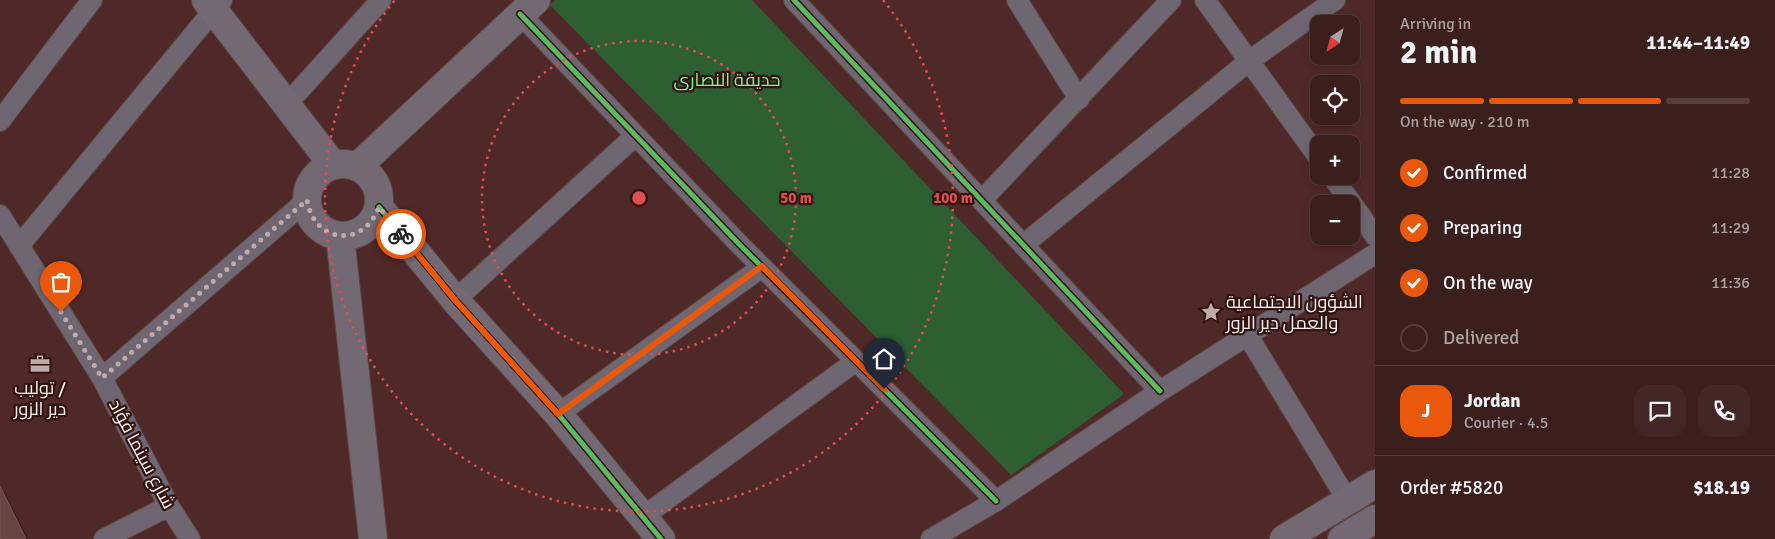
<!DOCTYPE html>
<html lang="en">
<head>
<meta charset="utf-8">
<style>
  :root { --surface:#3b1f1d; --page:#422726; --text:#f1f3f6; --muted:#aca2a4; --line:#543d3b; --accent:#ea580c }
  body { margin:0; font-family:Signika,Cairo,sans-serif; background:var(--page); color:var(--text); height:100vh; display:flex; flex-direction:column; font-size:19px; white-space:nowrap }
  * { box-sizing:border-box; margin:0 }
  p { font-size:16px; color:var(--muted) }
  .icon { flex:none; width:28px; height:28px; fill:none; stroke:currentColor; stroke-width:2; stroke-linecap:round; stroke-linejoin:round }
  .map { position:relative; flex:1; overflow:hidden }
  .side { display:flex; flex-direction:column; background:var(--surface); width:400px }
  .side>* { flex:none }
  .needle { width:32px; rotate:216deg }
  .buttons { position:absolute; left:1310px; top:15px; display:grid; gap:10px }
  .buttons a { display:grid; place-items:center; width:50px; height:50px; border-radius:10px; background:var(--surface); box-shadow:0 2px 8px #0003,0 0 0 1px var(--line); font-size:25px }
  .pin { position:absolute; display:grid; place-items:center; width:42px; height:42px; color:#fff; margin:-51px -21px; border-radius:50% 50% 50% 0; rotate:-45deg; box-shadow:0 0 5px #0007 }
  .pin .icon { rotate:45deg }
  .courier { position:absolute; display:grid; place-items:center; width:50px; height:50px; margin:-25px; border:4px solid #ea580c; border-radius:50%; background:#fff; color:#222; box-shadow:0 1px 6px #0007 }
  .summary em { font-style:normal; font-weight:700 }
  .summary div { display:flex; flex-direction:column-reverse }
  .summary { display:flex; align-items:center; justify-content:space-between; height:85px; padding:0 25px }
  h1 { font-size:32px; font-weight:700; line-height:38px }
  .bar { display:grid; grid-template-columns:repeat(4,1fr); gap:8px 5px; align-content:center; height:60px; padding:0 25px }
  .bar i { height:6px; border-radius:4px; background:var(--line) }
  .bar .on { background:var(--accent) }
  .bar p { grid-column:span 4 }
  .line { display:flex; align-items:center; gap:12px; padding:0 25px; border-top:1px solid var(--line) }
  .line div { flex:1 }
  .round { display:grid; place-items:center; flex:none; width:52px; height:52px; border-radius:15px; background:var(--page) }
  ol { padding:0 25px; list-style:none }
  li { display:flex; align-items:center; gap:15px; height:55px }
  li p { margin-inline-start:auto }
  li .icon { padding:5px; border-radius:50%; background:var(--accent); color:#fff; stroke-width:4 }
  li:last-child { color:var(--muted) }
  li i { width:28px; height:28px; border:2px solid var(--line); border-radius:50% }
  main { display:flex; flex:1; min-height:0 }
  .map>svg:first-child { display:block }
  .green { fill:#2d5f32 }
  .building { fill:#694443; stroke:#735451; filter:url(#shadow) }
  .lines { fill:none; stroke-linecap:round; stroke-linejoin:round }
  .street-casing { stroke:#604443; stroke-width:22 }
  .secondary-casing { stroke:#604443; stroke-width:30 }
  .street { stroke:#6e6772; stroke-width:20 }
  .secondary { stroke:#736973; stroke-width:28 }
  .cycleway-casing { stroke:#321310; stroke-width:8 }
  .cycleway { stroke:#5cba63; stroke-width:5 }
  .done { stroke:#bfacaa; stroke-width:5; stroke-dasharray:0 9 }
  .route { stroke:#ea580c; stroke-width:6 }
  .ring { fill:none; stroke:#de5050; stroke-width:2.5; stroke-dasharray:2.5 5 }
  .labels { text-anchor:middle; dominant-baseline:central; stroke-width:4.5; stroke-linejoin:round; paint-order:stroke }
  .park-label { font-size:18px; fill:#78f88f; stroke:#321310 }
  .poi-label { font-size:18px; fill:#fcf2f1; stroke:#321310; text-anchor:start }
  .street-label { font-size:18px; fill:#fcf2f1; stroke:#321310 }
  .centre { fill:#de5050; stroke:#321310; stroke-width:2.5 }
  .ring-label { font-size:15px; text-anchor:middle; font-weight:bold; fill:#de5050; stroke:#321310; stroke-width:4.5; stroke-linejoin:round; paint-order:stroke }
</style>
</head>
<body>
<main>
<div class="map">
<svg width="1375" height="539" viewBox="0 0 1375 539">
  <defs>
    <filter id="shadow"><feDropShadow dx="3" dy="5.5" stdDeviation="1" flood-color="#0009"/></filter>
  </defs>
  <rect width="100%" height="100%" fill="#4f2927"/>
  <path class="green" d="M 555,0 L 752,0 L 1124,394 L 1011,475 L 550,5 Z"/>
  <path class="building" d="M 0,486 L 26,539 L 0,539 Z"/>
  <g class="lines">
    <defs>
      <path id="street" d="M 794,0 L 1160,391
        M 1017,0 L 1079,99
        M 1205,0 L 1319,158
        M 520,14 L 739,244 L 996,501
        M 287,104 L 381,0
        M 0,121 L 92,0
        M 1332,176 L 1375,236
        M 982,200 L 1171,0
        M 0,215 L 102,378 L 169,506 L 190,539
        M 1023,245 L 1249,61 L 1335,0
        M 19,246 L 222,0
        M 455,300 L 635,136
        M 1248,336 L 1348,501
        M 102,378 L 307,200
        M 558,414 L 762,267
        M 644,516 L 856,361
        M 104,539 L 169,506
        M 931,539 L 996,501 L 1160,391 L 1375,254"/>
      <path id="secondary" d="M 206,0 L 333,165
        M307 200a36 36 0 1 1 72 0a36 36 0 1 1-72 0Z
        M 357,167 L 536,0
        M 379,207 L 455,300 L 558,414 L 661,539
        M 340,236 L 373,539
        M 1284,539 L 1375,484
        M 1342,539 L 1375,519"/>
    </defs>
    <use href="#street" class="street-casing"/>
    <use href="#secondary" class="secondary-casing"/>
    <use href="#street" class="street"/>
    <use href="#secondary" class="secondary"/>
    <defs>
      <path id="cycleway" d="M 794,0 L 1160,391
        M 520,14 L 739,244 L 996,501
        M 379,207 L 455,300 L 558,414 L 661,539"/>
    </defs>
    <use href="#cycleway" class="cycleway-casing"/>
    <use href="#cycleway" class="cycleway"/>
  </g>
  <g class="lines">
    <path class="done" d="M 61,312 L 102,378 L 307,200 C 314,243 363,249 379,207 L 401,234"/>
    <path class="route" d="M 401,234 L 455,300 L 558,414 L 762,266 L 884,389"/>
  </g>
  <g class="ring">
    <circle cx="639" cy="198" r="157"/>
    <path d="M883 0A314 314 0 1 1 395 0"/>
  </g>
  <defs>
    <symbol id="sight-bare" viewBox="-9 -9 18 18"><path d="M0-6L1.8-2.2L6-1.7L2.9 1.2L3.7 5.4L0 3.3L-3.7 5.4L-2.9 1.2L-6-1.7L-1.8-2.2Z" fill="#bfacaa" stroke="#321310" stroke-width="2.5" paint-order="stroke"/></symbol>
    <symbol id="office-bare" viewBox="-9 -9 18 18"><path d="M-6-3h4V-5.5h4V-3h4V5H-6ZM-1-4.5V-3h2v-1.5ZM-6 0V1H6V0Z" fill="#bfacaa" stroke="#321310" stroke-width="2.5" paint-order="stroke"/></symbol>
  </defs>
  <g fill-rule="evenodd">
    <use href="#sight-bare" x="1197" y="298" width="28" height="28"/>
    <use href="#office-bare" x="26" y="350" width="28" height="28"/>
  </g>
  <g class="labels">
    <g class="park-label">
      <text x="727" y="80">حديقة النصارى</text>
    </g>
    <g class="poi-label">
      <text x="1226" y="302">الشؤون الاجتماعية<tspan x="1226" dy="21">والعمل دير الزور</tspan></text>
      <text x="40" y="388" text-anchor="middle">توليب /<tspan x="40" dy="21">دير الزور</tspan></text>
    </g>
    <g class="street-label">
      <text transform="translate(142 454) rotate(62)">شارع سينما فؤاد</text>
    </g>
  </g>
  <circle cx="639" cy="198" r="8" class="centre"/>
  <g class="ring-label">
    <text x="796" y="203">50 m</text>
    <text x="953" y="203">100 m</text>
  </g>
</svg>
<div class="buttons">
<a><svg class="needle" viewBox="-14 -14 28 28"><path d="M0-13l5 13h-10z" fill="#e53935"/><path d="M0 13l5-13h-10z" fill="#aca2a4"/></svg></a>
<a><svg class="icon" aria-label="locate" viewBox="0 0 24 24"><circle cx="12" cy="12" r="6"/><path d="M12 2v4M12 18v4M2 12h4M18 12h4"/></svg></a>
<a>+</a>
<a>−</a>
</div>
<div class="pin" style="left:61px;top:312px;background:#ea580c"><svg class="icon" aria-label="bag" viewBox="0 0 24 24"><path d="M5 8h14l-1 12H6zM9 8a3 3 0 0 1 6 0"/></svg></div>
<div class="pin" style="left:884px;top:389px;background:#1f2937"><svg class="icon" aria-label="home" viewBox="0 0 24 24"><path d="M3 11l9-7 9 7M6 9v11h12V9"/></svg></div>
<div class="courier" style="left:401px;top:234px"><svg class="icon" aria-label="bike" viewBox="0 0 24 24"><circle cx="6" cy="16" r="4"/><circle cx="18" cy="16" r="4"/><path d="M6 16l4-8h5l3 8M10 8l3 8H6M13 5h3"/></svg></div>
</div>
<section class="side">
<div class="summary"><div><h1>2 min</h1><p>Arriving in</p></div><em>11:44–11:49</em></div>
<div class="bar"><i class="on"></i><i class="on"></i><i class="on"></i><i></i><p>On the way · 210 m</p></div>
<ol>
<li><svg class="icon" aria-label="check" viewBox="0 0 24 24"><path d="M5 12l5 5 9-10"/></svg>Confirmed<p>11:28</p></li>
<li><svg class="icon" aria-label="check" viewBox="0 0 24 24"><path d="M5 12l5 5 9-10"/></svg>Preparing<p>11:29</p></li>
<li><svg class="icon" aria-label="check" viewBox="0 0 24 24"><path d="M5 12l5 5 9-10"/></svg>On the way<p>11:36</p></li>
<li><i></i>Delivered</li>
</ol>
<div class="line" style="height:90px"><b class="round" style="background:var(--accent);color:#fff">J</b><div><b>Jordan</b><p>Courier · 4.5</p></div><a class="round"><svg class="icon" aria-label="chat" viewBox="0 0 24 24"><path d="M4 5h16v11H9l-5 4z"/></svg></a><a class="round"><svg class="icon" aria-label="phone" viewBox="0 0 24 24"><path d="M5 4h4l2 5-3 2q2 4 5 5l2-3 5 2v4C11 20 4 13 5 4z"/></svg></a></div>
<div class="line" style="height:65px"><div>Order #5820</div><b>$18.19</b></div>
</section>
</main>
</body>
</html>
